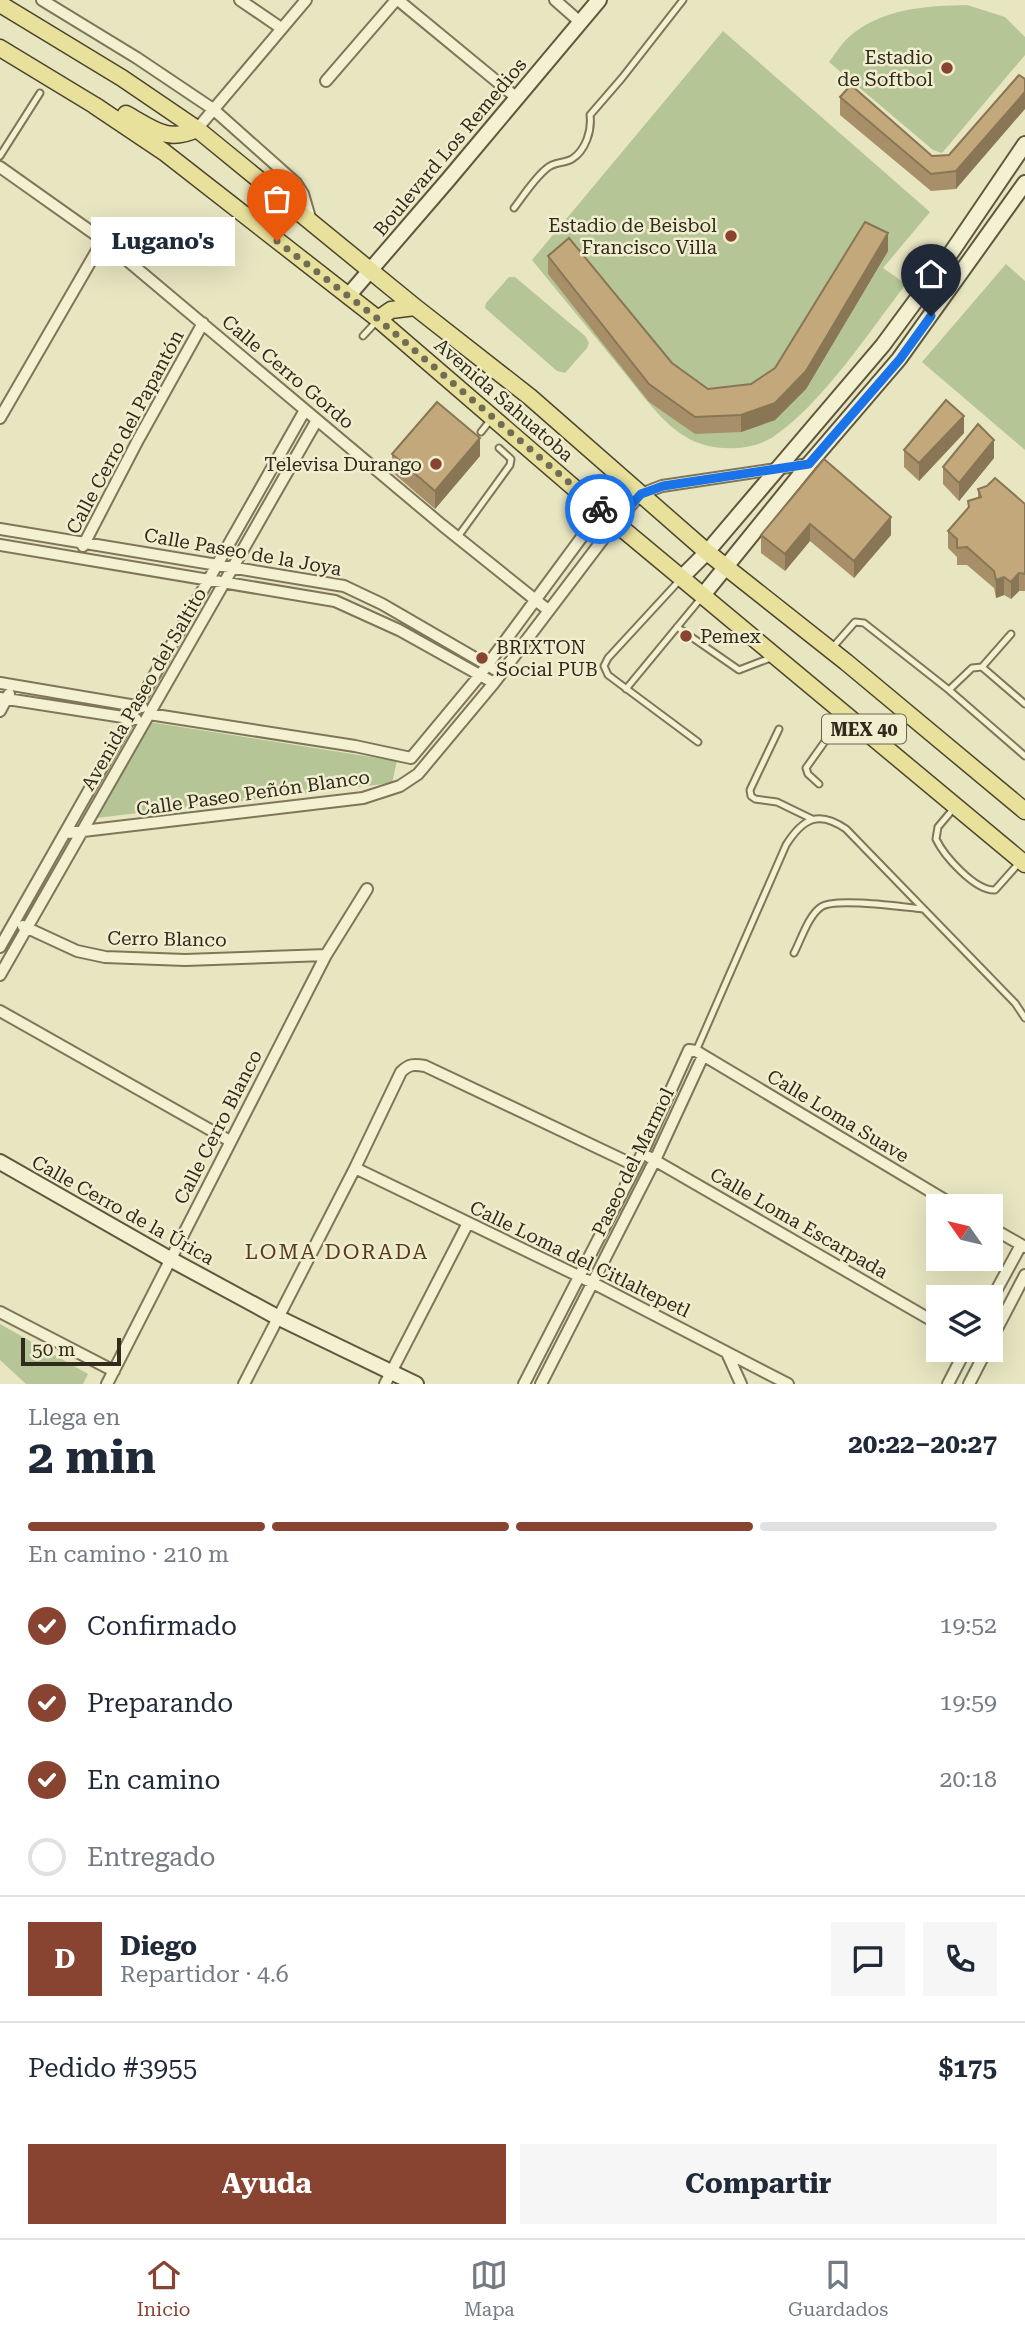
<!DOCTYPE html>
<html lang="es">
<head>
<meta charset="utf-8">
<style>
  :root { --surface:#fff; --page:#f6f6f7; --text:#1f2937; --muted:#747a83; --line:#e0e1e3; --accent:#884331 }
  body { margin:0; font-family:"Roboto Serif",serif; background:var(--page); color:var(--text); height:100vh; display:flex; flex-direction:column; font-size:26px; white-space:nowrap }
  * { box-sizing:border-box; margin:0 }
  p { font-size:23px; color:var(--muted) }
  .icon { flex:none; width:38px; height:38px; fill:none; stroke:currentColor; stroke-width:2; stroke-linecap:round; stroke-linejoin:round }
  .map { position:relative; height:1384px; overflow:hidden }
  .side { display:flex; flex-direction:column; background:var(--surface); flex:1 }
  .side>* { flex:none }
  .needle { width:46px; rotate:304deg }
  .buttons { position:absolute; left:926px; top:1194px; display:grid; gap:14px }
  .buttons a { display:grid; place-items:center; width:77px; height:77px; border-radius:0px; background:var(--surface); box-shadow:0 7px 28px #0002; font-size:35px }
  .scale { position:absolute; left:21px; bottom:18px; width:100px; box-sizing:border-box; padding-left:7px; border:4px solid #312b1d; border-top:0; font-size:19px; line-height:24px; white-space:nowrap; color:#312b1d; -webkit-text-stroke:5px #f1eecf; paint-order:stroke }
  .pin { position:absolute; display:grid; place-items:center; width:60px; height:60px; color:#fff; margin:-72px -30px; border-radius:50% 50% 50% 0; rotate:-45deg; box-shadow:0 0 7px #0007 }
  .pin .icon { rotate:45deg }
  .courier { position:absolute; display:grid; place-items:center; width:70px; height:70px; margin:-35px; border:5px solid #1a73e8; border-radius:50%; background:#fff; color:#222; box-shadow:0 2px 9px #0007 }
  .bubble { position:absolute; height:49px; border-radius:0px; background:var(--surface); box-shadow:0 7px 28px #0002; font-size:23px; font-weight:700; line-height:49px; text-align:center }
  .headline em { font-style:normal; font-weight:700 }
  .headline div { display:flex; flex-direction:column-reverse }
  .headline { display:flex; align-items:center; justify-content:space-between; height:119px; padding:0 28px }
  h1 { font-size:46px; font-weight:700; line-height:52px }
  .bar { display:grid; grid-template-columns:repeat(4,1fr); gap:10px 7px; align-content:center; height:84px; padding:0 28px }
  .bar i { height:9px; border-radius:5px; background:var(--line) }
  .bar .selected { background:var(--accent) }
  .bar p { grid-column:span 4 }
  .line { display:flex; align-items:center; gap:18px; padding:0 28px; border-top:2px solid var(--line) }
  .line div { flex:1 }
  .round { display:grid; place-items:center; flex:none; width:74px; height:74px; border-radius:0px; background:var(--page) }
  ol { padding:0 28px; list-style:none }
  li { display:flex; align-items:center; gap:21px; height:77px }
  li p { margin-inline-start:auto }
  li .icon { padding:7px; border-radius:50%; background:var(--accent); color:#fff; stroke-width:4 }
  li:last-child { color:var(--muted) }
  li i { width:38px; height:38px; border:4px solid var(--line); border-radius:50% }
  .primary-button { display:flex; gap:14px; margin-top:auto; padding:14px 28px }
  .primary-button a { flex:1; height:80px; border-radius:0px; background:var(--accent); color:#fff; font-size:28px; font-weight:700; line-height:80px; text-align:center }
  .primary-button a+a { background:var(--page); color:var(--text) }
  .tabs { display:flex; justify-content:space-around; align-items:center; height:98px; border-top:2px solid var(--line); background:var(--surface); font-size:19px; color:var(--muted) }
  .tabs a { display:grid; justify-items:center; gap:4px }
  .tabs .selected { color:var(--accent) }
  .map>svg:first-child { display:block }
  .green { fill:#b5c596 }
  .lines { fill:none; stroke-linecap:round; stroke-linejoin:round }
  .lane-casing { stroke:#7f765a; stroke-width:9 }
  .street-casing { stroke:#7f765a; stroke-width:14 }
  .secondary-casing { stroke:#61573e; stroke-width:18 }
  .primary-casing { stroke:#4d442e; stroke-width:19 }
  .lane { stroke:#f4f1d3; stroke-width:5 }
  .street { stroke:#f4f1d3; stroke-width:10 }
  .secondary { stroke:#f4f1d3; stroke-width:14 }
  .primary { stroke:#e8e19c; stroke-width:16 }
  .wall { fill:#a79069 }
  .shaded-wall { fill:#887655 }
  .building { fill:#c2a87a; stroke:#887655; stroke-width:2 }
  .done { stroke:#716c56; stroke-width:7; stroke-dasharray:0 12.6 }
  .route { stroke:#1a73e8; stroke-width:9 }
  .poi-dot { fill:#884331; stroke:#f1eecf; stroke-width:2.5 }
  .labels { text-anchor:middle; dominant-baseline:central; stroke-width:5; stroke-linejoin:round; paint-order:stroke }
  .shield { fill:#f1eecf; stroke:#6b6652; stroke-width:2 }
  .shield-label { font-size:18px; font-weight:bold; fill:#312b1d }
  .poi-label { font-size:19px; fill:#312b1d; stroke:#f1eecf; text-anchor:end }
  .street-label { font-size:19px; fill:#312b1d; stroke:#f1eecf }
  .neighbourhood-label { font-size:21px; letter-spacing:2px; fill:#593921; stroke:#f1eecf }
</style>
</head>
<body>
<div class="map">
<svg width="1025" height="1384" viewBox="0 0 1025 1384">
  <rect width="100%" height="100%" fill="#e8e5c1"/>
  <path class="green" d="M 967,5 L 1005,17 L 1025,37 L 1025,55 L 942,153 L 933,150 L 829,62 C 835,54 841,44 849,37 C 882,8 926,6 967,5 Z
    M 723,31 L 930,212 L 883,268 L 906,284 C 869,332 822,404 773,437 C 749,452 710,452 686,437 C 663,424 640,392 623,371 C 593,334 562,297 532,260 Z
    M 1006,264 L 1025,281 L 1025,450 L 922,362 Z
    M 509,277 L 515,277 L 585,336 L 589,343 L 587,348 L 565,373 L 557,371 L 485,308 L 486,303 Z
    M 149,722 L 397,761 L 392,783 L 96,818 Z
    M 0,1324 L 88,1374 L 83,1384 L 26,1384 L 0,1360 Z"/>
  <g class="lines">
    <defs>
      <path id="lane" d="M 0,156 L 40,93
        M 514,208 C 524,195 534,179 546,169 C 554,161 563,164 572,159 C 586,150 592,130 590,115 L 622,78 L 683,0
        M 363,336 L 376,322
        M 481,432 L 492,418
        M 457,538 L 510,465 L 511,459 L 499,448
        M 679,581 L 608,658 L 604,666 L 608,675 L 698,742
        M 677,627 L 739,670 L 773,657
        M 833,647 L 855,622 L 864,623 L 949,690 L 1025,756
        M 982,667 L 1011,634
        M 626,689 L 702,597
        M 949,690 L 972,668 L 982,667 L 1025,704
        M 779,729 L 750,790 L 751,796 L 755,799 L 777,802 L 812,819
        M 819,784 L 808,774 L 806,768 L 843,716
        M 954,808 L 938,827 L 936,839 C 944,856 975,891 995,890 L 1019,863
        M 794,953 C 801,940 808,916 821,907 C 834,897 904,907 923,909
        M 696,1051 L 786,845 C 803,818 819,810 846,829 L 1015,1003 L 1025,1018"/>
      <path id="street" d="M 42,0 L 137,58 L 213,109 L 296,183 L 303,194 L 311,221
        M 240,0 L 281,28
        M 398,0 L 517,98
        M 555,0 L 580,22
        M 326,81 L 396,0
        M 197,129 L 306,0
        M 0,167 L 103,240 L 442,525 L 548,610
        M 0,418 L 103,240
        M 0,529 L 344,586 L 382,604 L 501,673
        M 0,545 L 335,601 L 399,630 L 494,683
        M 83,546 L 138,440 L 203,323
        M 0,683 L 142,707
        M 0,698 L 136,719
        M 0,711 L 9,694
        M 149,714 L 355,746 L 411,758
        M 411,758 L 480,675 L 601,511 L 628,483
        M 66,833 L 363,798 L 400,786 L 418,774 L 494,683 L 616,522 L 641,494 L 662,486 L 809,464
        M 23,926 L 77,951 L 105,957 L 185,960 L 326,955
        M 0,947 L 305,410
        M 0,975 L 317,420
        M 0,1011 L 230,1141
        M 649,1157 L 938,1324
        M 355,1168 L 593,1283 L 788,1384
        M 990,1227 L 1025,1247
        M 990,1302 L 1021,1245
        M 0,1312 L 114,1371
        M 990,1342 L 1025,1275
        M 727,1353 L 741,1384
        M 107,1384 L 326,955 L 367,889
        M 244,1384 L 355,1168 L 401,1072 C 409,1064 414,1064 425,1066 L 636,1166
        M 385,1384 L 468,1223
        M 524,1384 L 642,1154 L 689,1050 L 696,1051 L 955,1206
        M 541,1384 L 655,1160 L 703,1056
        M 948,1384 L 966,1349
        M 969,1384 L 987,1349"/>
      <path id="secondary" d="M 348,296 L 448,180 L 599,0
        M 682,577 L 707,552 L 883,345 L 953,250 L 1025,144
        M 703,595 L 809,464 L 899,359 L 1025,183
        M 0,1162 L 170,1259 L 277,1317 L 416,1384"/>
      <path id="primary" d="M 0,4 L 122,78 L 197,129 L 415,307 L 530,397 L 707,552 L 846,662 L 1025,811
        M 0,48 L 94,105 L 164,152 L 378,319 L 601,511 L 1025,864
        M 126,114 C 153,129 167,143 197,129
        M 378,319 L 391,310 L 415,307"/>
    </defs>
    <use href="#lane" class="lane-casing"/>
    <use href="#street" class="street-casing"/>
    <use href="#secondary" class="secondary-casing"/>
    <use href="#primary" class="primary-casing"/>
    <use href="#lane" class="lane"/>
    <use href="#street" class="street"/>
    <use href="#secondary" class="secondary"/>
    <use href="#primary" class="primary"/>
  </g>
  <path class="wall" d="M 1019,75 L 956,189 L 931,191 L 840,115 L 840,97 L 932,156 L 949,155 Z
    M 888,251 L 806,389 L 775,420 L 741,432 L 695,434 L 649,402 L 548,274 L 548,256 L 672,363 L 708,389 L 751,384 L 775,368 Z
    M 964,433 L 919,481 L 904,467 L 904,450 Z
    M 392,454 L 480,456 L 435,509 L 392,472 Z
    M 994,458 L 959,501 L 943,484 L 943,467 Z
    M 824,459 L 891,535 L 854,578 L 810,541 L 785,571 L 761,553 L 761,535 Z
    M 978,489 L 1025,504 L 1025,591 L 1019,591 L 1011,599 L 1004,595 L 996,598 L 994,588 L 967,565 L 957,565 L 957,557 L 948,548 L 948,531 L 968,509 L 968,501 L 978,498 Z"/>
  <path class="shaded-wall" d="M 1025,92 L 1025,109 L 956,189 L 956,171 Z
    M 888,233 L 888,251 L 806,389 L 775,420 L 741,432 L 741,415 Z
    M 964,416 L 964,433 L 919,481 L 919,463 Z
    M 480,438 L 480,456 L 435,509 L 435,491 Z
    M 994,440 L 994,458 L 959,501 L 959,483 Z
    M 891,517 L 891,535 L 854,578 L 854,561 Z
    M 810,524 L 810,541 L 785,571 L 785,554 Z
    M 1019,573 L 1019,591 L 1011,599 L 1011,582 Z
    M 1004,577 L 1004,595 L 996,598 L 996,580 Z"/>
  <path class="building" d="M 1019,75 L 1025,79 L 1025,92 L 956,171 L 931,174 L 840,97 L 851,85 L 932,156 L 949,155 Z
    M 865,222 L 888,233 L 806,371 L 775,403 L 741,415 L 695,417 L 649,384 L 548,256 L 569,238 L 672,363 L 708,389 L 751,384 L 775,368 Z
    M 946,400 L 964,416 L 919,463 L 904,450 Z
    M 437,402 L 480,438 L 435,491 L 392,454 Z
    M 978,424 L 994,440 L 959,483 L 943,467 Z
    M 824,459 L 891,517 L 854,561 L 810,524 L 785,554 L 761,535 Z
    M 995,478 L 1025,504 L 1025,574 L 1019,573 L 1011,582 L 1004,577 L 996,580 L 994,571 L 967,547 L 957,548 L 957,539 L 948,531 L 969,507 L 968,501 L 981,497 L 978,489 L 987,486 Z"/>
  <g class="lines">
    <path class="done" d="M 277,241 L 378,319 L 600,509"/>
    <path class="route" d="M 600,509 L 616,522 L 641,494 L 663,486 L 809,464 L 900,359 L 931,316"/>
  </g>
  <g class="poi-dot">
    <circle cx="947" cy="68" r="7"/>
    <circle cx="731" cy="236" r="7"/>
    <circle cx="436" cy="464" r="7"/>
    <circle cx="686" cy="636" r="7"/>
    <circle cx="482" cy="658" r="7"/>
  </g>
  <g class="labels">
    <rect class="shield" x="822" y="714.5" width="84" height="29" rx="5"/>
    <g class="shield-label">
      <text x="864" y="729">MEX 40</text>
    </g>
    <g class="poi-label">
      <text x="933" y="57">Estadio<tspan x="933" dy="22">de Softbol</tspan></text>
      <text x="717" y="225">Estadio de Beisbol<tspan x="717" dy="22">Francisco Villa</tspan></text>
      <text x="422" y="464">Televisa Durango</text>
      <text x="700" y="636" text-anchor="start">Pemex</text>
      <text x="496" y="647" text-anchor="start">BRIXTON<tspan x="496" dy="22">Social PUB</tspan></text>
    </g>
    <g class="street-label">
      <text transform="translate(450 147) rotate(-50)">Boulevard Los Remedios</text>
      <text transform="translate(288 372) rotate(40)">Calle Cerro Gordo</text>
      <text transform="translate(504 400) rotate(41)">Avenida Sahuatoba</text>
      <text transform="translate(125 432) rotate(-62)">Calle Cerro del Papantón</text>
      <text transform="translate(243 552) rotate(10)">Calle Paseo de la Joya</text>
      <text transform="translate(144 689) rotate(-60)">Avenida Paseo del Saltito</text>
      <text transform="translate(253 793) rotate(-8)">Calle Paseo Peñón Blanco</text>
      <text transform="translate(167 939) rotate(1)">Cerro Blanco</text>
      <text transform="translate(838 1116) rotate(31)">Calle Loma Suave</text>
      <text transform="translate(218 1127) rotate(-63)">Calle Cerro Blanco</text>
      <text transform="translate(633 1162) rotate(-64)">Paseo del Marmol</text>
      <text transform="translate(123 1210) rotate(29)">Calle Cerro de la Úrica</text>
      <text transform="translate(799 1223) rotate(30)">Calle Loma Escarpada</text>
      <text transform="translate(580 1259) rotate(26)">Calle Loma del Citlaltepetl</text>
    </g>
    <g class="neighbourhood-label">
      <text x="337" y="1252">LOMA DORADA</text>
    </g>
  </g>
</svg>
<div class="buttons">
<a><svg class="needle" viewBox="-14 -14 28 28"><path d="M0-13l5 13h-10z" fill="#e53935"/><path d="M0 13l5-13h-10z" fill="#747a83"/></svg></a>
<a><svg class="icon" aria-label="layers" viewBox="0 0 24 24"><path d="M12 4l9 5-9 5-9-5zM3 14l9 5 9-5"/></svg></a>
</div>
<div class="scale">50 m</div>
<div class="pin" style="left:277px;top:241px;background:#ea580c"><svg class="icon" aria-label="bag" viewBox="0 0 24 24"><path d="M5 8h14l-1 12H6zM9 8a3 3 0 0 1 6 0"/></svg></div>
<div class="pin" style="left:931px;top:316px;background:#1f2937"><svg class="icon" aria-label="home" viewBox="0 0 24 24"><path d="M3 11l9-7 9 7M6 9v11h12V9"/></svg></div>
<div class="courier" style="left:600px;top:509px"><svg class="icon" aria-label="bike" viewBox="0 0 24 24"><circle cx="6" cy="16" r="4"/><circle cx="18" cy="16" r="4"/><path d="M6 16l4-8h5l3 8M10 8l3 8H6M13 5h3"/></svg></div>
<div class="bubble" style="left:91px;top:217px;width:144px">Lugano's</div>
</div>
<section class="side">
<div class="headline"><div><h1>2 min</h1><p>Llega en</p></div><em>20:22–20:27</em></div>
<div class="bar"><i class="selected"></i><i class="selected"></i><i class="selected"></i><i></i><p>En camino · 210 m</p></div>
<ol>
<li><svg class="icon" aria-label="check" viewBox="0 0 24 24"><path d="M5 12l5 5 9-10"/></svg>Confirmado<p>19:52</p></li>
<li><svg class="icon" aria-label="check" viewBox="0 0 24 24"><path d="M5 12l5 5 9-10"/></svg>Preparando<p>19:59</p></li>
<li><svg class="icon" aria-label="check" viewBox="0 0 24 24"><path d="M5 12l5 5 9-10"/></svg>En camino<p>20:18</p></li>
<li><i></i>Entregado</li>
</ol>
<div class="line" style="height:126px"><b class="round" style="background:var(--accent);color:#fff">D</b><div><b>Diego</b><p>Repartidor · 4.6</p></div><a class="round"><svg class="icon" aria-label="chat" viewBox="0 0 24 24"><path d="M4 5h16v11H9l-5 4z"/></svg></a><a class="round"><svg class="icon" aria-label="phone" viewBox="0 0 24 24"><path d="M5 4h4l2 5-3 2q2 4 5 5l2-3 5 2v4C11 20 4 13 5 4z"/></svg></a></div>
<div class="line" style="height:91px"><div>Pedido #3955</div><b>$175</b></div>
<div class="primary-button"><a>Ayuda</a><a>Compartir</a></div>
</section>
<nav class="tabs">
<a class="selected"><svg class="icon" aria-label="home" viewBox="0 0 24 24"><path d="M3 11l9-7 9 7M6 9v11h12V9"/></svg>Inicio</a>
<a><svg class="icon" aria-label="map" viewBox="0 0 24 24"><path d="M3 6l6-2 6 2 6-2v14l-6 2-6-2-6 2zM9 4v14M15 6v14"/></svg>Mapa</a>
<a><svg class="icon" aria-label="saved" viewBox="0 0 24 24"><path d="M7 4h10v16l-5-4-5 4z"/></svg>Guardados</a>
</nav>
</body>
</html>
